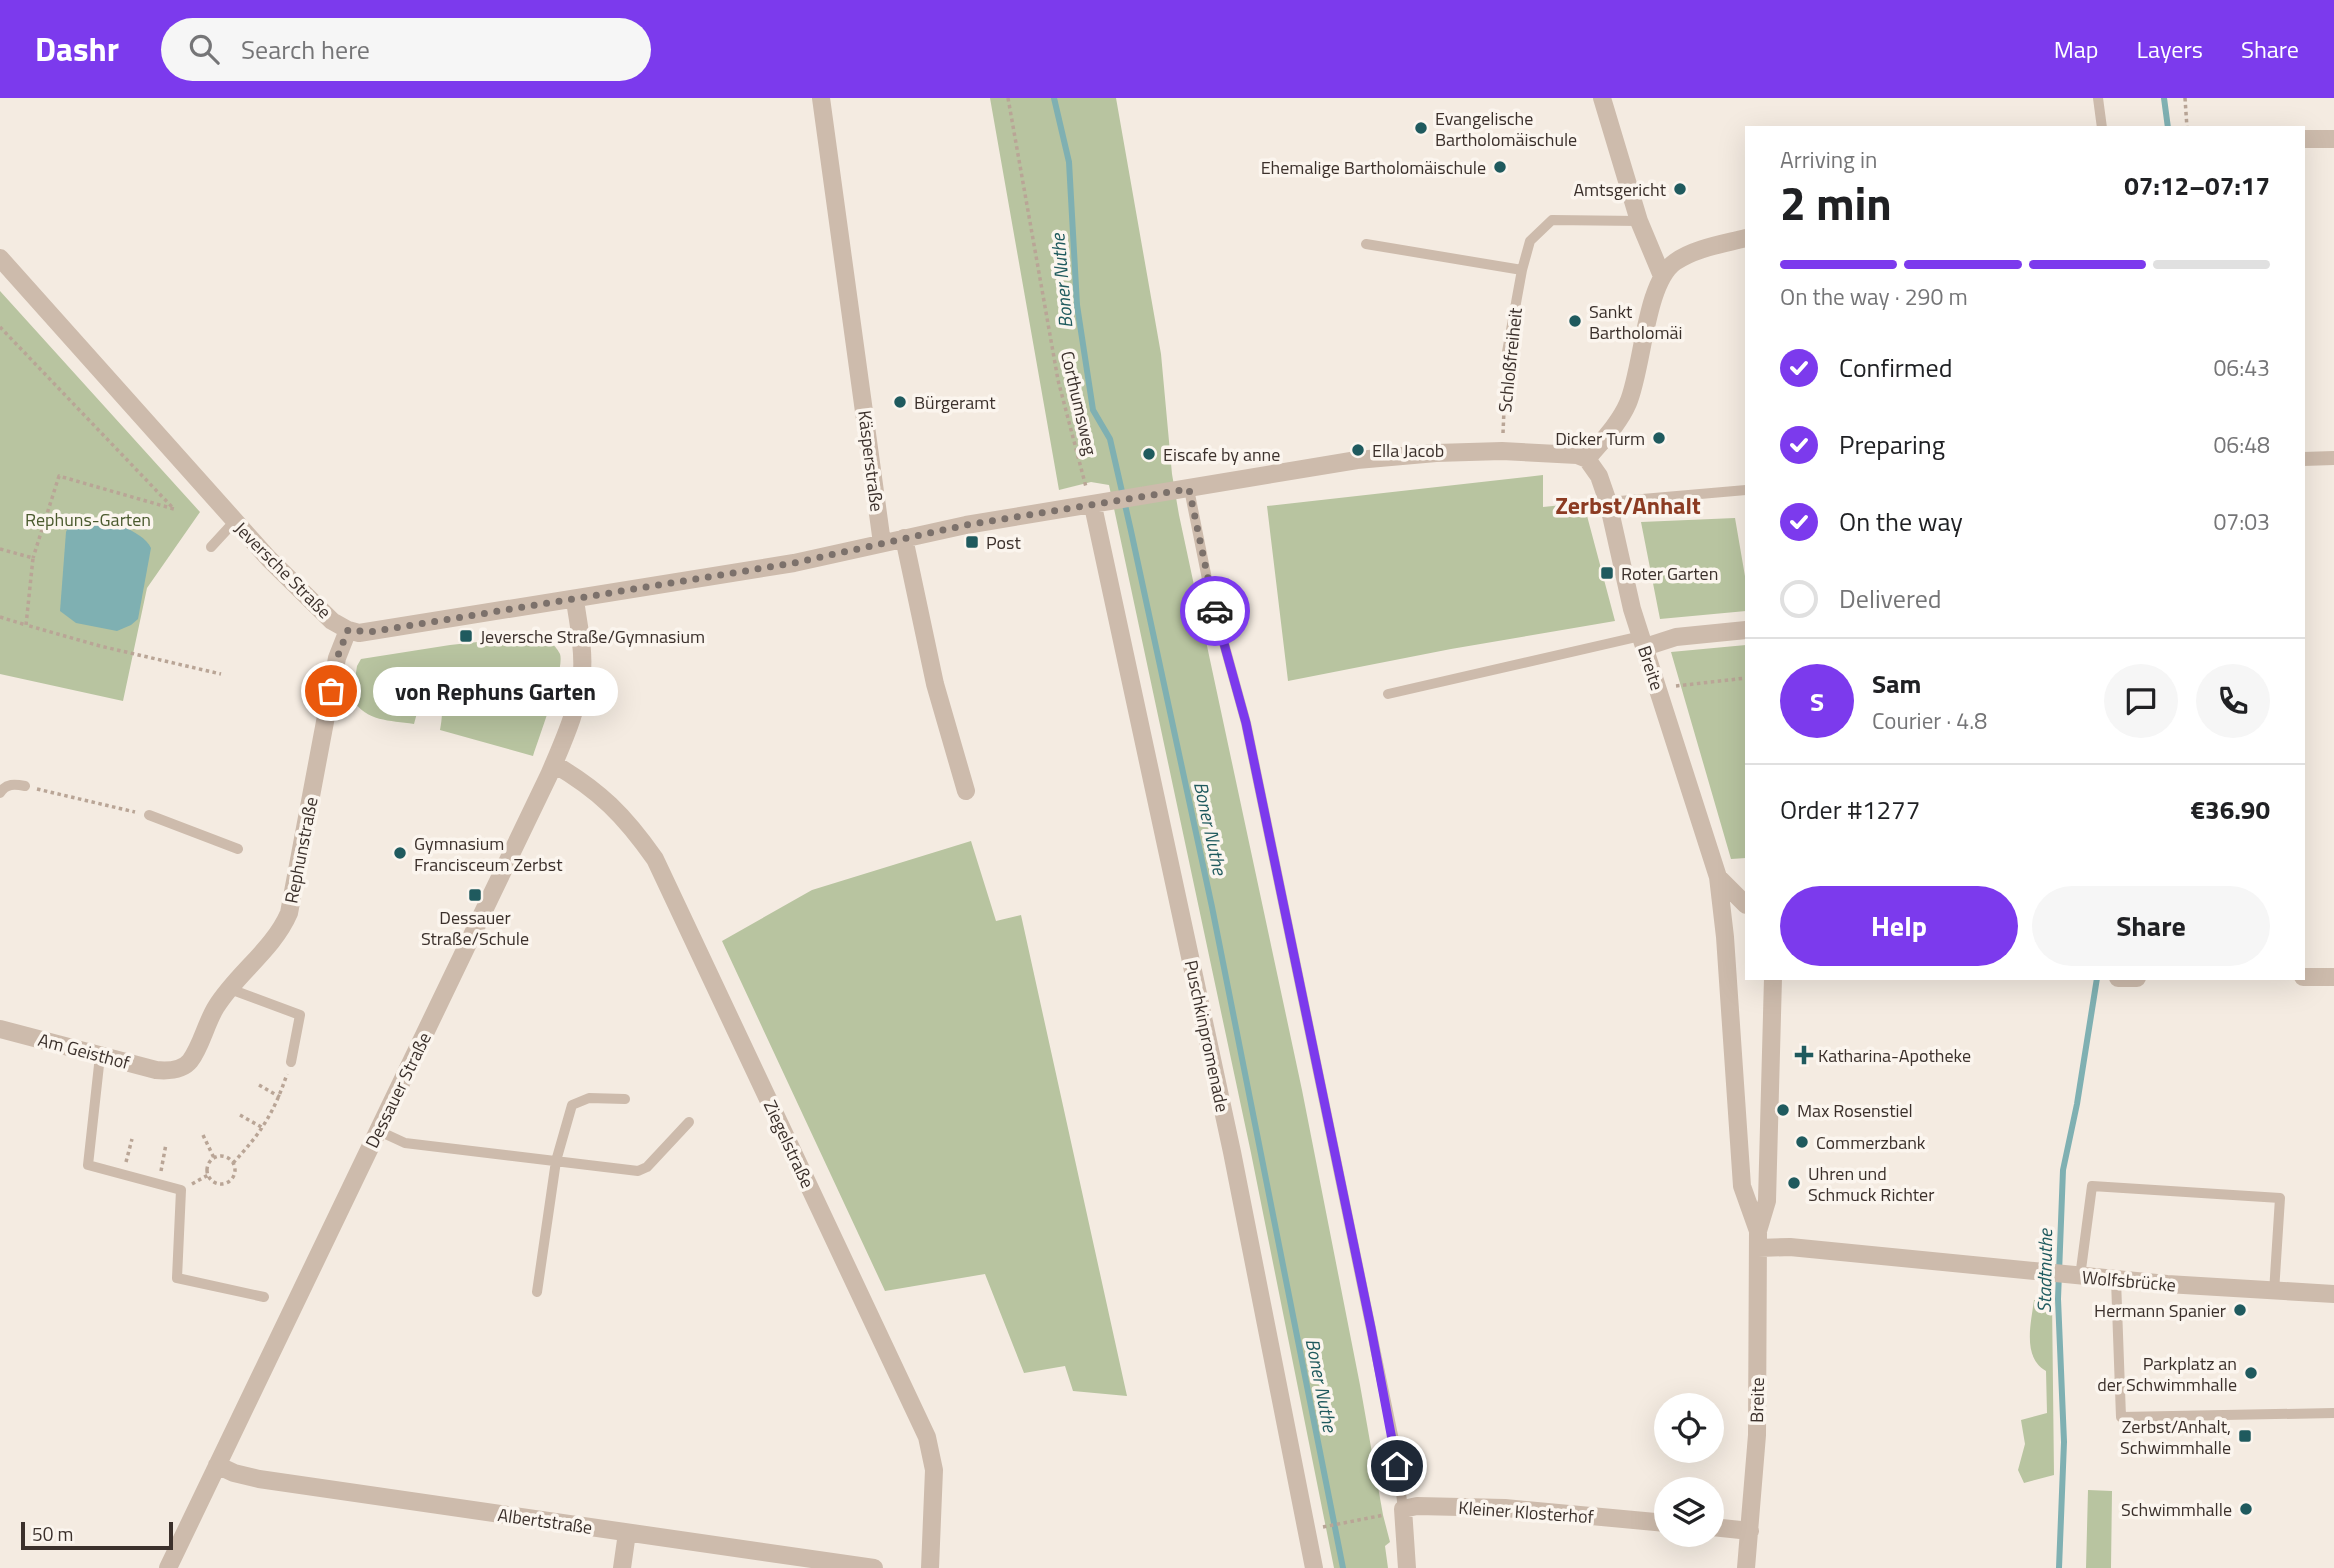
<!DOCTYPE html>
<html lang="en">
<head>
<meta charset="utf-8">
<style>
  :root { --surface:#fff; --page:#f6f6f6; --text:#202124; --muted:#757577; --line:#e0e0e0; --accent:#7c3aed }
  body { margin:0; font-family:"Titillium Web",sans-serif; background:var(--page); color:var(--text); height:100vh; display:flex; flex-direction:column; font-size:26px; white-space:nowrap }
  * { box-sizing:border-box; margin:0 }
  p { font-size:23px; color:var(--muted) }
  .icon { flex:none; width:38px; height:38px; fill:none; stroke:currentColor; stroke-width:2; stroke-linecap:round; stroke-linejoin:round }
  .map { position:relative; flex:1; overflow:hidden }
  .sheet { position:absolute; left:1745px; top:28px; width:560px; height:854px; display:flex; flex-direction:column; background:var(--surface); border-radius:0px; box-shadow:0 7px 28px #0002 }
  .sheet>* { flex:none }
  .controls { position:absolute; left:1654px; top:1295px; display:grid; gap:14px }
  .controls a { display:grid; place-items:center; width:70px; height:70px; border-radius:50%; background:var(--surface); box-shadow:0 7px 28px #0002; font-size:35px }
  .scale { position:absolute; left:21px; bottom:18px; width:152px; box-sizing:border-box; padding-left:7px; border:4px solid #3b302b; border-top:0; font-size:19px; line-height:24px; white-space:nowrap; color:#3b302b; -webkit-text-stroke:5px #fbf5ee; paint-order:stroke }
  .pin { position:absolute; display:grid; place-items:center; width:60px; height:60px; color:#fff; margin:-30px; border:4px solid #fff; border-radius:50%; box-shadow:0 2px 7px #0007 }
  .courier { position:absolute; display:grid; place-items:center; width:70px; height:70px; margin:-35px; border:5px solid #7c3aed; border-radius:50%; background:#fff; color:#222; box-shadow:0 2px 9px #0007 }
  .bubble { position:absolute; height:49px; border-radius:24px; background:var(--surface); box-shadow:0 7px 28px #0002; font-size:23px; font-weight:700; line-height:49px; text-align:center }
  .headline em { font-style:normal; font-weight:700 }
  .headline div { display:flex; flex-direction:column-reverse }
  .headline { display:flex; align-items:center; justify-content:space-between; height:119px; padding:0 35px }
  h1 { font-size:46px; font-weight:700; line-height:52px }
  .bar { display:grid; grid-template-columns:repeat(4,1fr); gap:10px 7px; align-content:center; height:84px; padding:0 35px }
  .bar i { height:9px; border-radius:5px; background:var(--line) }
  .bar .active { background:var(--accent) }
  .bar p { grid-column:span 4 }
  .line { display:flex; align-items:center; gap:18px; padding:0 35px; border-top:2px solid var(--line) }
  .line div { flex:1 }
  .round { display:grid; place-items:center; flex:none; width:74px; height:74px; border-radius:37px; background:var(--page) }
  ol { padding:0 35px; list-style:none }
  li { display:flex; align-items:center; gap:21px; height:77px }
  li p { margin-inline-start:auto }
  li .icon { padding:7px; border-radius:50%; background:var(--accent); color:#fff; stroke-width:4 }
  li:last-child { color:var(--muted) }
  li i { width:38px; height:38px; border:4px solid var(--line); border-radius:50% }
  .cta { display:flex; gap:14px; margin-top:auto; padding:14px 35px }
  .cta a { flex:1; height:80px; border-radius:42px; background:var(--accent); color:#fff; font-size:28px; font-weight:700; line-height:80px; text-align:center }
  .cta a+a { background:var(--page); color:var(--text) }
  header { display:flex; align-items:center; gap:42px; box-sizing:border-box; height:98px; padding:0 35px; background:var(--accent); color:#fff }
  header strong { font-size:33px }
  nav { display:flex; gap:38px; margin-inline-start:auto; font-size:24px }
  .search { width:490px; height:63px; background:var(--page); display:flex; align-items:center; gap:18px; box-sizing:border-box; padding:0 24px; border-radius:38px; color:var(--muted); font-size:26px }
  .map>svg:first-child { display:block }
  .green { fill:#b8c4a0 }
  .water { fill:#7fb0b2 }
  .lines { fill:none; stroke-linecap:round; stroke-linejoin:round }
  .stream { stroke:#7fb0b2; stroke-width:6 }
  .path { stroke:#b9a596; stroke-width:3.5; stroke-dasharray:3.5 3.5; stroke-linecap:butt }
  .service { stroke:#cdbbac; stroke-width:10 }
  .pedestrian { stroke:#cdbbac; stroke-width:14 }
  .minor { stroke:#cdbbac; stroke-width:18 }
  .done { stroke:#7c716b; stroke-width:7; stroke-dasharray:0 12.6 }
  .route { stroke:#7c3aed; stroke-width:9 }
  .poi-dot { fill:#1f5a5e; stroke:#fbf5ee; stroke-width:2.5 }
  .labels { text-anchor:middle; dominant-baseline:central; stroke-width:7; stroke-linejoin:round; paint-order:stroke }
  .poi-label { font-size:18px; fill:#3b302b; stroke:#fbf5ee; text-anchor:start }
  .street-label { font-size:18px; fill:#3b302b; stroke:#fbf5ee }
  .park-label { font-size:18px; fill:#4a5a2e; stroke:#fbf5ee }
  .water-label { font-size:19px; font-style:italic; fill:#1f5a5e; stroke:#fbf5ee }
  .district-label { font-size:24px; font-weight:bold; fill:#8c3b22; stroke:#fbf5ee }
</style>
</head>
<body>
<header>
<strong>Dashr</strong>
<div class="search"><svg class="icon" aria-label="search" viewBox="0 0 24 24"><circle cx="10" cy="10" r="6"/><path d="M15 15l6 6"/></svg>Search here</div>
<nav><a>Map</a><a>Layers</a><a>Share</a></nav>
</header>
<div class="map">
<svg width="2334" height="1470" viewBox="0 0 2334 1470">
  <rect width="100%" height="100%" fill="#f4ebe1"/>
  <path class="green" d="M 990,0 L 1116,0 L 1161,256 L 1172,376 L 1179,417 L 1302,992 L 1360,1287 L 1383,1417 L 1390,1444 L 1385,1448 L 1388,1470 L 1334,1470 L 1251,1055 L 1109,387 L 1091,384 L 1059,392 Z
    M 0,193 L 200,414 L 147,490 L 123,603 L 0,576 Z
    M 1543,377 L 1543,409 L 1572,406 L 1573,412 L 1586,414 L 1615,523 L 1451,551 L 1288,583 L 1267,408 Z
    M 1735,420 L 1746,484 L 1746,513 L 1660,521 L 1641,424 Z
    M 533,538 C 544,540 555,545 560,556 C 565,571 539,639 533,658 L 440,632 C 443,616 446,586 420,604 L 414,626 C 389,622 367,624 352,601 L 357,568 L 361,561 L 450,547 Z
    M 1746,547 L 1746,760 L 1731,761 L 1671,554 Z
    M 971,743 L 996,823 L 1021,817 L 1127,1298 L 1073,1293 L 1065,1268 L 1024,1275 L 985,1176 L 885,1193 L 722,843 L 812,792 Z
    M 2034,1202 L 2052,1202 L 2054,1377 L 2024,1385 L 2018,1372 L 2025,1346 L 2021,1322 L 2047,1315 L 2046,1273 C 2022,1259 2031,1226 2034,1202 Z
    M 2088,1392 L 2112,1393 L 2111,1470 L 2086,1470 Z"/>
  <path class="water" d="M 80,419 C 100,419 142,431 151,450 L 138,521 L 131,527 L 117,533 L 76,525 L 60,513 L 66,434 L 70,425 Z"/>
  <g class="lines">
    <path class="stream" d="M 1054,0 L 1069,64 L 1077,207 L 1093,312 L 1110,341 L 1131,433 L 1212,809 L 1343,1470
      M 2164,0 L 2168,30
      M 2059,1470 L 2064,1344 L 2058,1201 L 2063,1072 L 2077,1006 L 2097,880"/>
    <path class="path" d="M 1008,0 L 1058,282 L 1086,389
      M 2185,0 L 2187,30
      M 0,229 L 174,411 L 59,378 L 33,460
      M 1503,335 L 1506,266
      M 0,451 L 33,460 L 26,527 L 100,548 L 221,576
      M 0,519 L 26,527
      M 1676,588 L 1746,580
      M 37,691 L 135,714
      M 259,987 L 280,999
      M 240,1017 L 263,1030
      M 203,1037 L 214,1060
      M207 1072a14 14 0 1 1 28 0a14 14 0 1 1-28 0Z
      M 126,1064 L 132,1041
      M 233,1065 C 261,1035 274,1015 287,976
      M 161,1073 L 166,1046
      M 192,1086 L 208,1077
      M 1323,1429 L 1384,1417"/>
    <path class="service" d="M 2098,0 L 2102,30
      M 1366,146 L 1522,172
      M 1507,254 L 1522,172 L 1530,143 L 1552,122 L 1639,123
      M 1189,391 L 1209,491 L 1246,625 L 1395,1347 L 1403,1411
      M 1608,404 L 1746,392
      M 211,449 L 234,424
      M 1388,596 L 1641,538
      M 0,695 C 6,685 15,686 25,688
      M 149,717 L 238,751
      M 230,891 L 300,917 L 291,964
      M 100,958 L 88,1067 L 181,1092 L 177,1180 L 264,1199
      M 379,1033 L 405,1045 L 638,1073 L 647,1069 L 689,1024
      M 2080,1179 L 2092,1088 L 2280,1100 L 2274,1194
      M 2116,1182 L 2121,1319 L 2334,1315
      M 537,1194 L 556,1063 L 572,1007 L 589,1000 L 625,1001"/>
    <path class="pedestrian" d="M 2303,361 L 2334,360"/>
    <path class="minor" d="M 821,0 L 882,445
      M 1602,0 L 1639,123 L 1662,178
      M 2303,41 L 2334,41
      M 0,160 L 269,461 L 332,523 L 348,532 L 359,535 L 794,465 L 966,427 L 1357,362 L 1436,355 L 1502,353 L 1577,357 L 1587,361 L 1599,378 L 1608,404 L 1632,511 L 1718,779 L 1725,839 L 1742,1088 L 1758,1133
      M 1587,361 C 1601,344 1619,326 1628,305 C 1643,270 1645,185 1675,164 C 1695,150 1723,146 1746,140
      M 1093,408 L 1232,1054 L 1314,1470
      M 904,440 L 935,586 L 966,693
      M 1645,549 L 1676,539 L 1746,532
      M 554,666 C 600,693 624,717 655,761 L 927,1339 L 934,1372 L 930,1470
      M 1718,779 L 1746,807
      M 2303,879 L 2334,879
      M 2118,880 L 2137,880
      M 0,931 L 156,972 C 167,973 182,973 190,963 C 201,949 206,925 216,909 C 237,875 273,852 289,815 L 337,560 L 348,532
      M 1758,1150 L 1790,1149 L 2167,1186 L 2334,1196
      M 217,1367 L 234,1375 L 259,1381 L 874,1470
      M 1712,1429 L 1750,1433
      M 168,1470 L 549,677 C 563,644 579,610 582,573 C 584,550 578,525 575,502
      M 622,1470 L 627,1435
      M 1407,1470 L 1403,1411 L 1417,1408 L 1505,1410 L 1666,1425
      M 1746,1470 L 1757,1337 L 1758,1133 L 1767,1103 L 1773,880"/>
  </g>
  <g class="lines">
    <path class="done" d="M 331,593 L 337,560 L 348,532 L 370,534 L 794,465 L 966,427 L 1189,391 L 1215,513"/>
    <path class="route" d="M 1215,513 L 1246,625 L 1371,1230 L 1397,1368"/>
  </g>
  <g class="poi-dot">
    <circle cx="1421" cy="30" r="7"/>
    <circle cx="1500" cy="69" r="7"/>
    <circle cx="1680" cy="91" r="7"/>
    <circle cx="1575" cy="223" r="7"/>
    <circle cx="900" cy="304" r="7"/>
    <circle cx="1659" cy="340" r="7"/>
    <circle cx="1358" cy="352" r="7"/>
    <circle cx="1149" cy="356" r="7"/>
    <rect x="965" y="437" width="14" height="14" rx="3.5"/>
    <rect x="1600" y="468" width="14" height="14" rx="3.5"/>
    <rect x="459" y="531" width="14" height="14" rx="3.5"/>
    <circle cx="400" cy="755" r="7"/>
    <rect x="468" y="790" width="14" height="14" rx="3.5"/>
    <path d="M1800.5 946.5h7v7h7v7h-7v7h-7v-7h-7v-7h7z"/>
    <circle cx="1783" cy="1012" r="7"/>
    <circle cx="1802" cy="1044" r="7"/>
    <circle cx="1794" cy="1085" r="7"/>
    <circle cx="2240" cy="1212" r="7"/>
    <circle cx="2251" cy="1275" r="7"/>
    <rect x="2238" y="1331" width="14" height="14" rx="3.5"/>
    <circle cx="2246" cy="1411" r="7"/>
  </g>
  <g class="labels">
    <g class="poi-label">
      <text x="1435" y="20">Evangelische<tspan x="1435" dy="21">Bartholomäischule</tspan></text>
      <text x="1486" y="69" text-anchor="end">Ehemalige Bartholomäischule</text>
      <text x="1666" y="91" text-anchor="end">Amtsgericht</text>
      <text x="1589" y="213">Sankt<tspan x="1589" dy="21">Bartholomäi</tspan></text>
      <text x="914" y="304">Bürgeramt</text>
      <text x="1645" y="340" text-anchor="end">Dicker Turm</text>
      <text x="1372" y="352">Ella Jacob</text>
      <text x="1163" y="356">Eiscafe by anne</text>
      <text x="986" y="444">Post</text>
      <text x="1621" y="475">Roter Garten</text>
      <text x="480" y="538">Jeversche Straße/Gymnasium</text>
      <text x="414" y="745">Gymnasium<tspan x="414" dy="21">Francisceum Zerbst</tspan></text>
      <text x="475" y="819" text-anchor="middle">Dessauer<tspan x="475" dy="21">Straße/Schule</tspan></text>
      <text x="1818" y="957">Katharina-Apotheke</text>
      <text x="1797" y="1012">Max Rosenstiel</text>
      <text x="1816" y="1044">Commerzbank</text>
      <text x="1808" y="1075">Uhren und<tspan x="1808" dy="21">Schmuck Richter</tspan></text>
      <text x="2226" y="1212" text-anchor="end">Hermann Spanier</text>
      <text x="2237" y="1265" text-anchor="end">Parkplatz an<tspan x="2237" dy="21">der Schwimmhalle</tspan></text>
      <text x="2231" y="1328" text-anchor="end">Zerbst/Anhalt,<tspan x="2231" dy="21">Schwimmhalle</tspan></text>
      <text x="2232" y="1411" text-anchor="end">Schwimmhalle</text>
    </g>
    <g class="street-label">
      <text transform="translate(1510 262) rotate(-84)">Schloßfreiheit</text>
      <text transform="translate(1079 305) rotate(77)">Corthumsweg</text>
      <text transform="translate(871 363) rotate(83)">Käsperstraße</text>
      <text transform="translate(283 472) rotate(45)">Jeversche Straße</text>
      <text transform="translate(1651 570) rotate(72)">Breite</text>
      <text transform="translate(301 752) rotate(-79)">Rephunstraße</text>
      <text transform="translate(1207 938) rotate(78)">Puschkinpromenade</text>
      <text transform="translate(84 953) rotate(15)">Am Geisthof</text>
      <text transform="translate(398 992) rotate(-64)">Dessauer Straße</text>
      <text transform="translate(789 1046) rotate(65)">Ziegelstraße</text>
      <text transform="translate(2129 1183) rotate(5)">Wolfsbrücke</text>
      <text transform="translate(1757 1302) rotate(-89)">Breite</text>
      <text transform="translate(1526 1414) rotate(4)">Kleiner Klosterhof</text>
      <text transform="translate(545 1423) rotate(8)">Albertstraße</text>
    </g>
    <g class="park-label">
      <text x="88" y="421">Rephuns-Garten</text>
    </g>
    <g class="water-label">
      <text transform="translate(1061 183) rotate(-95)">Boner Nuthe</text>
      <text transform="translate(1211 730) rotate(78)">Boner Nuthe</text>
      <text transform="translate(2044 1173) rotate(-89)">Stadtnuthe</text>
      <text transform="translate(1322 1287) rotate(79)">Boner Nuthe</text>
    </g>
    <g class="district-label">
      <text x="1628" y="407">Zerbst/Anhalt</text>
    </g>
  </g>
</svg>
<div class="controls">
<a><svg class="icon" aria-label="locate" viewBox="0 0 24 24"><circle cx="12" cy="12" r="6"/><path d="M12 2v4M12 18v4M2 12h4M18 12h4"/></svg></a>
<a><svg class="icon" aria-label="layers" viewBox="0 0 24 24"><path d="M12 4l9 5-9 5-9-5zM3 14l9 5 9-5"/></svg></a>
</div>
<div class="scale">50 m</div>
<div class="pin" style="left:331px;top:593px;background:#ea580c"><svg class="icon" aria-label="bag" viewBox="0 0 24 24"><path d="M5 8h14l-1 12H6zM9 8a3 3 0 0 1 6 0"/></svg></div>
<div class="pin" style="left:1397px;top:1368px;background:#1f2937"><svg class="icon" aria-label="home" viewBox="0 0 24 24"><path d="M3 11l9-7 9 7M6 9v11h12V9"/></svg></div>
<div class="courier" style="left:1215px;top:513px"><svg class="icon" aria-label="car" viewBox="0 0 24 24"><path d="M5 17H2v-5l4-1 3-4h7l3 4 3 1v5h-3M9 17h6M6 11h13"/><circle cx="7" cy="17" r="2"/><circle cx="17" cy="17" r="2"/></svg></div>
<div class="bubble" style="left:373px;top:569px;width:245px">von Rephuns Garten</div>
<section class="sheet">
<div class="headline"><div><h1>2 min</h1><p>Arriving in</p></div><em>07:12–07:17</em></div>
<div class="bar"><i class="active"></i><i class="active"></i><i class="active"></i><i></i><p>On the way · 290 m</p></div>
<ol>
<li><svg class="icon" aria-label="check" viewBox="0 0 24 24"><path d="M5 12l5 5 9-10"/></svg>Confirmed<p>06:43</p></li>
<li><svg class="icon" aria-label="check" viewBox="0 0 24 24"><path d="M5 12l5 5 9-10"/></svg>Preparing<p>06:48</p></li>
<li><svg class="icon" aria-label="check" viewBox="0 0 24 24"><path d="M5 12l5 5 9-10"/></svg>On the way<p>07:03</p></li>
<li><i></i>Delivered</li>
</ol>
<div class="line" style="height:126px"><b class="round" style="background:var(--accent);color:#fff">S</b><div><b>Sam</b><p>Courier · 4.8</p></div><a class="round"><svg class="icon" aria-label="chat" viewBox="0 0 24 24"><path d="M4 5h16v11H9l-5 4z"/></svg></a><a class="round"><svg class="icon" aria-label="phone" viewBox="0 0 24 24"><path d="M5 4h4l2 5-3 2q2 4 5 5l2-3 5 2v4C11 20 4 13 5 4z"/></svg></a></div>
<div class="line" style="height:91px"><div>Order #1277</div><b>€36.90</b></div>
<div class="cta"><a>Help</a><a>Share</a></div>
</section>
</div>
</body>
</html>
